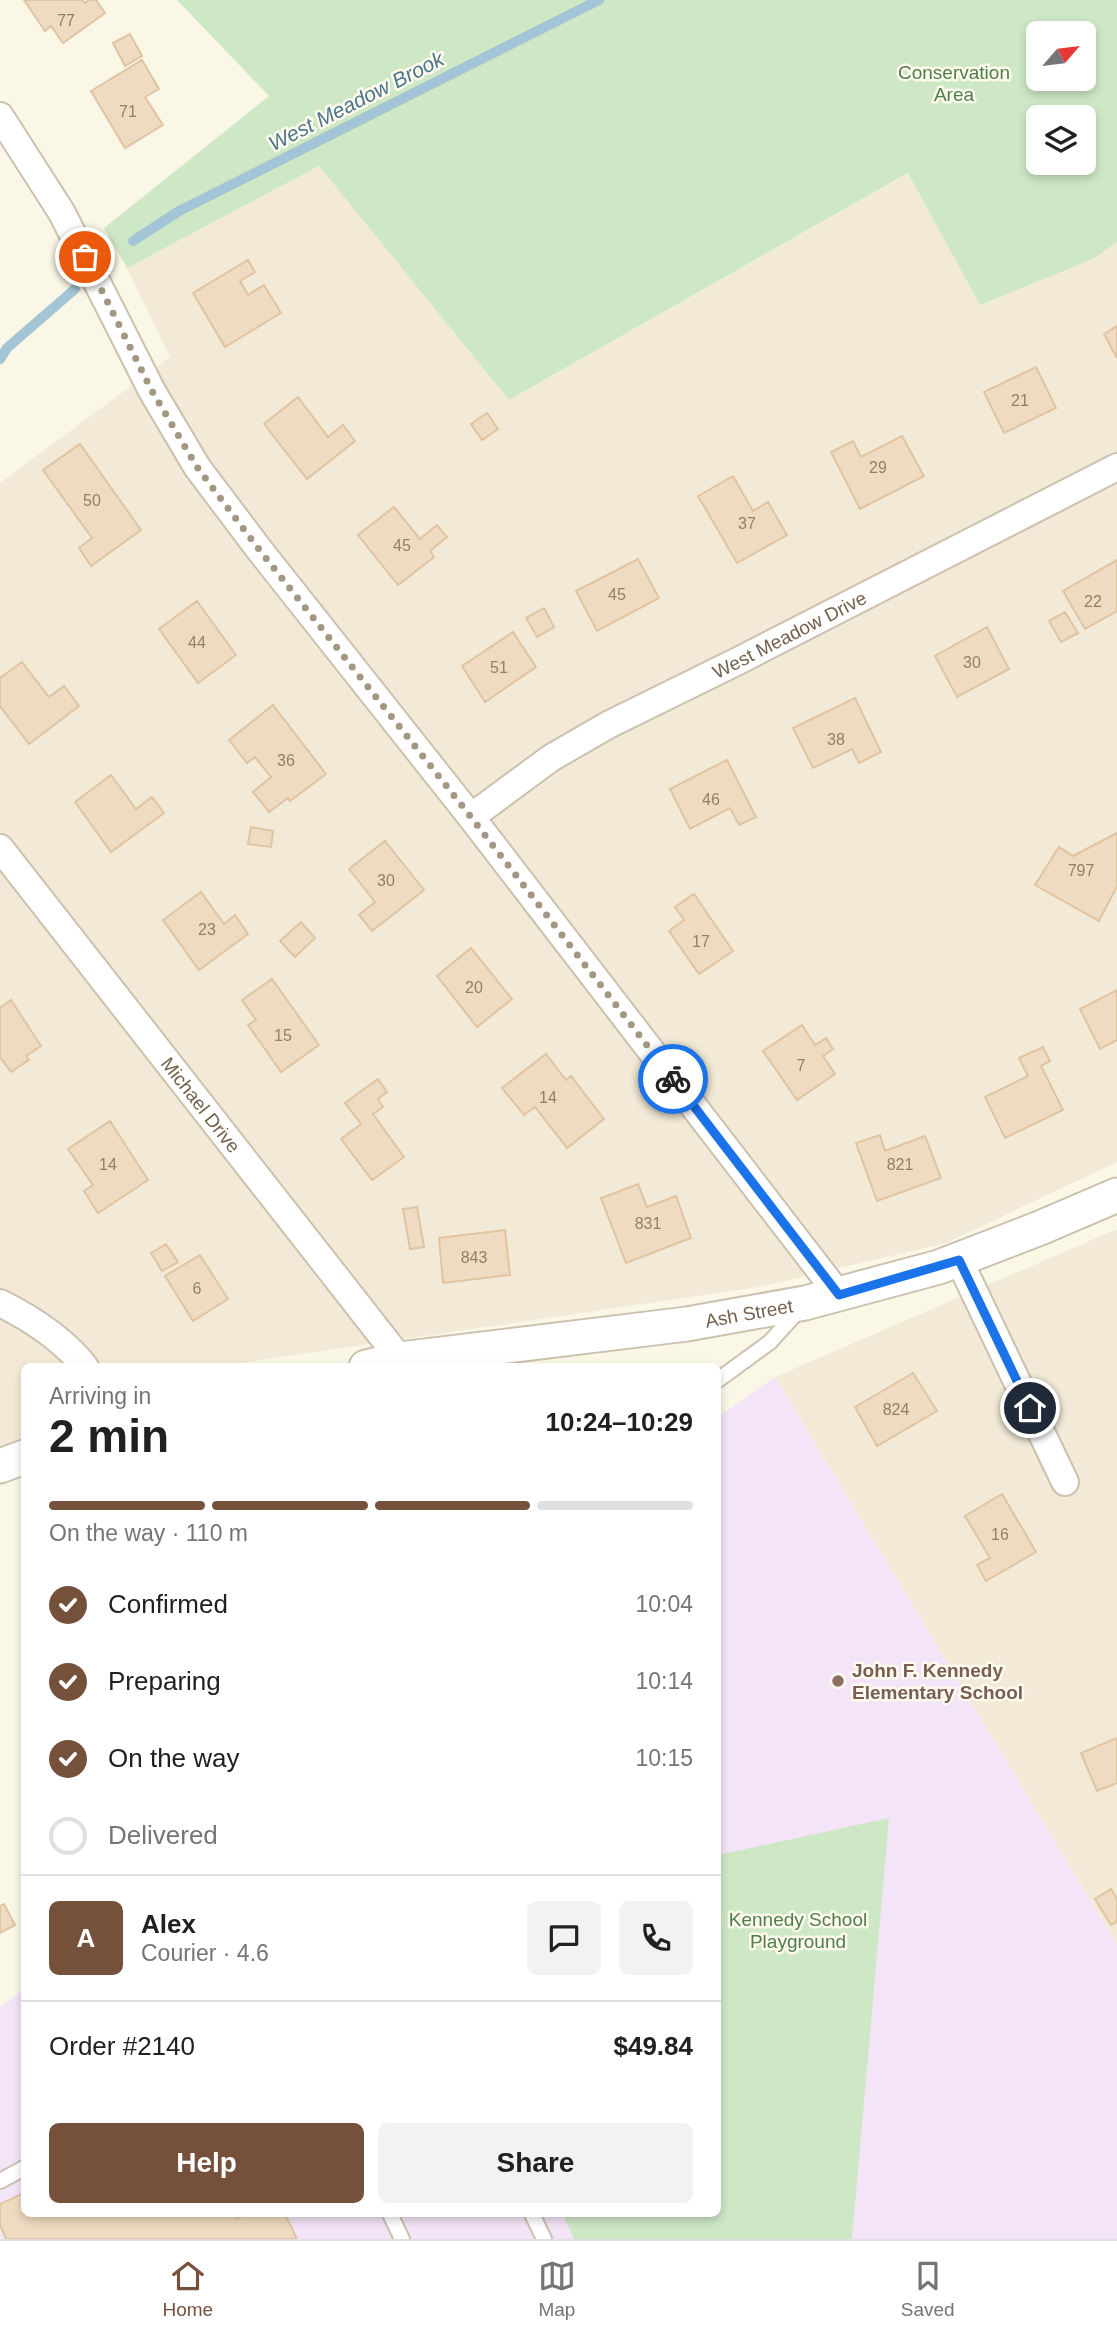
<!DOCTYPE html>
<html lang="en">
<head>
<meta charset="utf-8">
<style>
  :root { --surface:#fff; --page:#f2f2f2; --text:#202124; --muted:#757577; --line:#e0e0e0; --accent:#75503a }
  body { margin:0; font-family:Arial,sans-serif; background:var(--page); color:var(--text); height:100vh; display:flex; flex-direction:column; font-size:26px; white-space:nowrap }
  * { box-sizing:border-box; margin:0 }
  p { font-size:23px; color:var(--muted) }
  .icon { flex:none; width:38px; height:38px; fill:none; stroke:currentColor; stroke-width:2; stroke-linecap:round; stroke-linejoin:round }
  .map { position:relative; flex:1; overflow:hidden }
  .sheet { position:absolute; left:21px; top:1363px; width:700px; height:854px; display:flex; flex-direction:column; background:var(--surface); border-radius:10px; box-shadow:0 4px 10px #0003 }
  .sheet>* { flex:none }
  .needle { width:46px; rotate:62deg }
  .controls { position:absolute; left:1026px; top:21px; display:grid; gap:14px }
  .controls a { display:grid; place-items:center; width:70px; height:70px; border-radius:10px; background:var(--surface); box-shadow:0 4px 10px #0003; font-size:35px }
  .pin { position:absolute; display:grid; place-items:center; width:60px; height:60px; color:#fff; margin:-30px; border:4px solid #fff; border-radius:50%; box-shadow:0 2px 7px #0007 }
  .courier { position:absolute; display:grid; place-items:center; width:70px; height:70px; margin:-35px; border:5px solid #1a73e8; border-radius:50%; background:#fff; color:#222; box-shadow:0 2px 9px #0007 }
  .head em { font-style:normal; font-weight:700 }
  .head div { display:flex; flex-direction:column-reverse }
  .head { display:flex; align-items:center; justify-content:space-between; height:119px; padding:0 28px }
  h1 { font-size:46px; font-weight:700; line-height:52px }
  .bar { display:grid; grid-template-columns:repeat(4,1fr); gap:10px 7px; align-content:center; height:84px; padding:0 28px }
  .bar i { height:9px; border-radius:5px; background:var(--line) }
  .bar .active { background:var(--accent) }
  .bar p { grid-column:span 4 }
  .line { display:flex; align-items:center; gap:18px; padding:0 28px; border-top:2px solid var(--line) }
  .line div { flex:1 }
  .round { display:grid; place-items:center; flex:none; width:74px; height:74px; border-radius:10px; background:var(--page) }
  ol { padding:0 28px; list-style:none }
  li { display:flex; align-items:center; gap:21px; height:77px }
  li p { margin-inline-start:auto }
  li .icon { padding:7px; border-radius:50%; background:var(--accent); color:#fff; stroke-width:4 }
  li:last-child { color:var(--muted) }
  li i { width:38px; height:38px; border:4px solid var(--line); border-radius:50% }
  .button { display:flex; gap:14px; margin-top:auto; padding:14px 28px }
  .button a { flex:1; height:80px; border-radius:10px; background:var(--accent); color:#fff; font-size:28px; font-weight:700; line-height:80px; text-align:center }
  .button a+a { background:var(--page); color:var(--text) }
  .menu { display:flex; justify-content:space-around; align-items:center; height:98px; border-top:2px solid var(--line); background:var(--surface); font-size:19px; color:var(--muted) }
  .menu a { display:grid; justify-items:center; gap:4px }
  .menu .active { color:var(--accent) }
  .map>svg:first-child { display:block }
  .residential { fill:#f2ead6 }
  .education { fill:#f4e4f7 }
  .green { fill:#cee8c6; fill-rule:evenodd }
  .lines { fill:none; stroke-linecap:round; stroke-linejoin:round }
  .stream { stroke:#a4c5d5; stroke-width:10 }
  .building { fill:#efdbc1; stroke:#e0c4a2; stroke-width:2 }
  .service-casing { stroke:#ccc0ae; stroke-width:18 }
  .minor-casing { stroke:#ccc0ae; stroke-width:30 }
  .tertiary-casing { stroke:#ccc0ae; stroke-width:37 }
  .service { stroke:#fff; stroke-width:14 }
  .minor { stroke:#fff; stroke-width:26 }
  .tertiary { stroke:#fff; stroke-width:33 }
  .done { stroke:#a39683; stroke-width:7; stroke-dasharray:0 12.6 }
  .route { stroke:#1a73e8; stroke-width:9 }
  .education-dot { fill:#8d6e63; stroke:#fefaed; stroke-width:2.5 }
  .labels { text-anchor:middle; dominant-baseline:central; stroke-width:5; stroke-linejoin:round; paint-order:stroke }
  .number-label { font-size:16px; fill:#92806a }
  .park-label { font-size:19px; fill:#4f7e49; stroke:#fefaed }
  .street-label { font-size:19px; fill:#73614d; stroke:#fefaed }
  .education-label { font-size:19px; font-weight:bold; fill:#785e54; stroke:#fefaed; text-anchor:start }
  .water-label { font-size:21px; font-style:italic; fill:#4c768c; stroke:#fefaed }
</style>
</head>
<body>
<div class="map">
<svg width="1117" height="2239" viewBox="0 0 1117 2239">
  <rect width="100%" height="100%" fill="#fbf7e7"/>
  <path class="residential" d="M 319,166 L 510,400 L 909,173 L 980,305 L 1093,259 L 1117,242 L 1117,1162 L 946,1243 L 759,1287 L 213,1367 L 24,1367 L 24,1437 L 0,1448 L 0,483 L 170,357 L 127,268 Z
    M 1117,1229 L 1117,1945 L 775,1377 Z"/>
  <path class="education" d="M 775,1377 L 1117,1945 L 1117,2239 L 0,2239 L 0,2007 L 24,1989 L 24,2214 L 718,2214 L 718,1417 Z"/>
  <path class="green" d="M 177,0 L 1117,0 L 1117,242 L 1093,259 L 980,305 L 908,173 L 509,400 L 319,166 L 127,268 L 104,228 L 269,96 ZM 1038,33 L 1083,33 L 1083,79 L 1038,79 ZM 1038,117 L 1083,117 L 1083,163 L 1038,163 Z
    M 889,1818 L 852,2239 L 574,2239 L 563,2214 L 718,2214 L 718,1855 Z"/>
  <g class="lines">
    <path class="stream" d="M 133,241 L 179,211 L 599,0
      M 0,359 L 7,348 L 75,289"/>
  </g>
  <path class="building" d="M 24,0 L 82,0 L 85,3 L 89,0 L 96,0 L 105,13 L 63,43 L 51,26 L 45,31 Z
    M 130,34 L 142,56 L 125,66 L 113,43 Z
    M 142,60 L 159,89 L 145,97 L 163,125 L 125,148 L 91,91 Z
    M 248,260 L 255,272 L 240,281 L 248,295 L 264,285 L 281,313 L 225,347 L 193,293 Z
    M 1117,326 L 1117,358 L 1104,334 Z
    M 1036,367 L 1056,408 L 1004,433 L 984,392 Z
    M 298,397 L 328,437 L 343,425 L 355,441 L 307,479 L 264,424 Z
    M 487,413 L 498,429 L 482,440 L 471,424 Z
    M 902,436 L 924,476 L 860,509 L 831,452 L 853,441 L 861,457 Z
    M 80,444 L 141,530 L 91,566 L 79,548 L 92,538 L 43,470 Z
    M 733,476 L 753,511 L 768,502 L 787,535 L 737,563 L 698,496 Z
    M 394,507 L 420,539 L 437,525 L 447,537 L 430,551 L 434,557 L 398,585 L 358,535 Z
    M 638,559 L 659,598 L 597,631 L 576,591 Z
    M 1117,560 L 1117,611 L 1085,629 L 1063,591 Z
    M 197,601 L 236,655 L 198,683 L 159,629 Z
    M 544,608 L 554,627 L 537,637 L 526,618 Z
    M 1065,612 L 1078,633 L 1061,642 L 1049,621 Z
    M 987,627 L 1009,669 L 957,697 L 935,656 Z
    M 513,632 L 536,667 L 485,702 L 462,666 Z
    M 22,662 L 49,697 L 64,686 L 79,706 L 29,744 L 0,706 L 0,678 Z
    M 855,698 L 881,752 L 859,763 L 852,749 L 813,768 L 793,728 Z
    M 273,705 L 326,774 L 290,801 L 288,798 L 269,812 L 253,792 L 271,777 L 255,757 L 247,763 L 229,740 Z
    M 727,760 L 756,817 L 739,825 L 730,808 L 690,829 L 670,789 Z
    M 111,775 L 136,809 L 152,797 L 164,813 L 111,852 L 75,802 Z
    M 251,827 L 273,831 L 271,847 L 248,844 Z
    M 1117,833 L 1117,886 L 1099,921 L 1035,885 L 1059,847 L 1073,856 Z
    M 385,841 L 424,890 L 372,931 L 359,915 L 375,902 L 349,869 Z
    M 201,892 L 224,924 L 235,915 L 248,934 L 199,970 L 163,920 Z
    M 694,894 L 733,951 L 699,974 L 669,931 L 684,920 L 675,907 Z
    M 301,922 L 315,938 L 295,957 L 280,941 Z
    M 471,948 L 512,999 L 477,1027 L 437,976 Z
    M 272,979 L 319,1045 L 281,1072 L 248,1025 L 256,1020 L 242,1000 Z
    M 1117,990 L 1117,1040 L 1100,1049 L 1080,1009 Z
    M 11,1000 L 41,1046 L 26,1056 L 29,1060 L 11,1072 L 0,1057 L 0,1008 Z
    M 802,1025 L 815,1045 L 826,1038 L 833,1049 L 823,1056 L 835,1074 L 797,1100 L 763,1051 Z
    M 1043,1047 L 1050,1061 L 1041,1066 L 1063,1110 L 1005,1138 L 985,1097 L 1028,1076 L 1019,1058 Z
    M 546,1054 L 566,1080 L 571,1076 L 604,1119 L 567,1148 L 535,1107 L 524,1115 L 502,1088 Z
    M 378,1079 L 387,1092 L 378,1099 L 383,1107 L 373,1114 L 404,1157 L 372,1180 L 341,1139 L 361,1124 L 345,1103 Z
    M 110,1121 L 148,1180 L 98,1213 L 84,1191 L 93,1185 L 68,1149 Z
    M 880,1135 L 885,1151 L 925,1136 L 941,1178 L 877,1201 L 856,1143 Z
    M 638,1184 L 647,1207 L 676,1196 L 691,1238 L 626,1263 L 601,1198 Z
    M 417,1207 L 424,1247 L 410,1249 L 403,1209 Z
    M 505,1230 L 510,1275 L 443,1283 L 439,1238 Z
    M 166,1244 L 178,1262 L 162,1271 L 151,1253 Z
    M 200,1255 L 228,1299 L 193,1321 L 165,1276 Z
    M 913,1373 L 937,1411 L 877,1446 L 855,1407 Z
    M 1002,1494 L 1036,1552 L 986,1581 L 977,1565 L 990,1558 L 965,1516 Z
    M 1117,1738 L 1117,1783 L 1097,1791 L 1081,1753 Z
    M 1111,1889 L 1117,1899 L 1117,1922 L 1111,1925 L 1095,1899 Z
    M 4,1904 L 15,1925 L 0,1933 L 0,1906 Z
    M 24,2193 L 24,2214 L 234,2214 L 236,2219 L 247,2214 L 285,2214 L 297,2239 L 6,2239 L 0,2225 L 0,2204 Z"/>
  <g class="lines">
    <defs>
      <path id="service" d="M 718,1380 L 770,1342 L 798,1311
        M 0,2181 L 24,2168
        M 390,2214 L 402,2239
        M 532,2214 L 544,2239"/>
      <g id="minor">
        <path d="M 0,116 L 62,213 L 152,391 L 197,467 L 258,548 L 471,817 L 839,1295"/>
        <path id="s1" d="M 471,817 L 551,758 L 608,725 L 736,662 L 1117,467"/>
        <path id="s2" d="M 0,848 L 400,1359"/>
        <path d="M 959,1260 L 1065,1482"/>
        <path d="M 0,1303 C 32,1319 63,1339 85,1367"/>
      </g>
      <g id="tertiary">
        <path id="s3" d="M 366,1367 L 400,1359 L 687,1324 L 805,1303 L 939,1267 L 1040,1228 L 1117,1195"/>
        <path d="M 0,1466 L 24,1457"/>
      </g>
    </defs>
    <use href="#service" class="service-casing"/>
    <use href="#minor" class="minor-casing"/>
    <use href="#tertiary" class="tertiary-casing"/>
    <use href="#service" class="service"/>
    <use href="#minor" class="minor"/>
    <use href="#tertiary" class="tertiary"/>
  </g>
  <g class="lines">
    <path class="done" d="M 85,257 L 152,391 L 197,467 L 258,548 L 471,817 L 673,1079"/>
    <path class="route" d="M 673,1079 L 839,1295 L 959,1260 L 1030,1408"/>
  </g>
  <circle class="education-dot" cx="838" cy="1681" r="7"/>
  <g class="labels">
    <g class="number-label">
      <text x="66" y="20">77</text>
      <text x="128" y="111">71</text>
      <text x="1020" y="400">21</text>
      <text x="878" y="467">29</text>
      <text x="92" y="500">50</text>
      <text x="747" y="523">37</text>
      <text x="402" y="545">45</text>
      <text x="617" y="594">45</text>
      <text x="1093" y="601">22</text>
      <text x="197" y="642">44</text>
      <text x="972" y="662">30</text>
      <text x="499" y="667">51</text>
      <text x="836" y="739">38</text>
      <text x="286" y="760">36</text>
      <text x="711" y="799">46</text>
      <text x="1081" y="870">797</text>
      <text x="386" y="880">30</text>
      <text x="207" y="929">23</text>
      <text x="701" y="941">17</text>
      <text x="474" y="987">20</text>
      <text x="283" y="1035">15</text>
      <text x="801" y="1065">7</text>
      <text x="548" y="1097">14</text>
      <text x="108" y="1164">14</text>
      <text x="900" y="1164">821</text>
      <text x="648" y="1223">831</text>
      <text x="474" y="1257">843</text>
      <text x="197" y="1288">6</text>
      <text x="896" y="1409">824</text>
      <text x="1000" y="1534">16</text>
    </g>
    <g class="park-label">
      <text x="954" y="72">Conservation<tspan x="954" dy="22">Area</tspan></text>
      <text x="798" y="1919">Kennedy School<tspan x="798" dy="22">Playground</tspan></text>
    </g>
    <g class="street-label">
      <text stroke="none"><textPath href="#s1" startOffset="368">West Meadow Drive</textPath></text>
      <text stroke="none"><textPath href="#s2" startOffset="326">Michael Drive</textPath></text>
      <text stroke="none"><textPath href="#s3" startOffset="387">Ash Street</textPath></text>
    </g>
    <g class="education-label">
      <text x="852" y="1670">John F. Kennedy<tspan x="852" dy="22">Elementary School</tspan></text>
    </g>
    <g class="water-label">
      <text transform="translate(356 101) rotate(-27)">West Meadow Brook</text>
    </g>
  </g>
</svg>
<div class="controls">
<a><svg class="needle" viewBox="-14 -14 28 28"><path d="M0-13l5 13h-10z" fill="#e53935"/><path d="M0 13l5-13h-10z" fill="#757577"/></svg></a>
<a><svg class="icon" aria-label="layers" viewBox="0 0 24 24"><path d="M12 4l9 5-9 5-9-5zM3 14l9 5 9-5"/></svg></a>
</div>
<div class="pin" style="left:85px;top:257px;background:#ea580c"><svg class="icon" aria-label="bag" viewBox="0 0 24 24"><path d="M5 8h14l-1 12H6zM9 8a3 3 0 0 1 6 0"/></svg></div>
<div class="pin" style="left:1030px;top:1408px;background:#1f2937"><svg class="icon" aria-label="home" viewBox="0 0 24 24"><path d="M3 11l9-7 9 7M6 9v11h12V9"/></svg></div>
<div class="courier" style="left:673px;top:1079px"><svg class="icon" aria-label="bike" viewBox="0 0 24 24"><circle cx="6" cy="16" r="4"/><circle cx="18" cy="16" r="4"/><path d="M6 16l4-8h5l3 8M10 8l3 8H6M13 5h3"/></svg></div>
<section class="sheet">
<div class="head"><div><h1>2 min</h1><p>Arriving in</p></div><em>10:24–10:29</em></div>
<div class="bar"><i class="active"></i><i class="active"></i><i class="active"></i><i></i><p>On the way · 110 m</p></div>
<ol>
<li><svg class="icon" aria-label="check" viewBox="0 0 24 24"><path d="M5 12l5 5 9-10"/></svg>Confirmed<p>10:04</p></li>
<li><svg class="icon" aria-label="check" viewBox="0 0 24 24"><path d="M5 12l5 5 9-10"/></svg>Preparing<p>10:14</p></li>
<li><svg class="icon" aria-label="check" viewBox="0 0 24 24"><path d="M5 12l5 5 9-10"/></svg>On the way<p>10:15</p></li>
<li><i></i>Delivered</li>
</ol>
<div class="line" style="height:126px"><b class="round" style="background:var(--accent);color:#fff">A</b><div><b>Alex</b><p>Courier · 4.6</p></div><a class="round"><svg class="icon" aria-label="chat" viewBox="0 0 24 24"><path d="M4 5h16v11H9l-5 4z"/></svg></a><a class="round"><svg class="icon" aria-label="phone" viewBox="0 0 24 24"><path d="M5 4h4l2 5-3 2q2 4 5 5l2-3 5 2v4C11 20 4 13 5 4z"/></svg></a></div>
<div class="line" style="height:91px"><div>Order #2140</div><b>$49.84</b></div>
<div class="button"><a>Help</a><a>Share</a></div>
</section>
</div>
<nav class="menu">
<a class="active"><svg class="icon" aria-label="home" viewBox="0 0 24 24"><path d="M3 11l9-7 9 7M6 9v11h12V9"/></svg>Home</a>
<a><svg class="icon" aria-label="map" viewBox="0 0 24 24"><path d="M3 6l6-2 6 2 6-2v14l-6 2-6-2-6 2zM9 4v14M15 6v14"/></svg>Map</a>
<a><svg class="icon" aria-label="saved" viewBox="0 0 24 24"><path d="M7 4h10v16l-5-4-5 4z"/></svg>Saved</a>
</nav>
</body>
</html>
